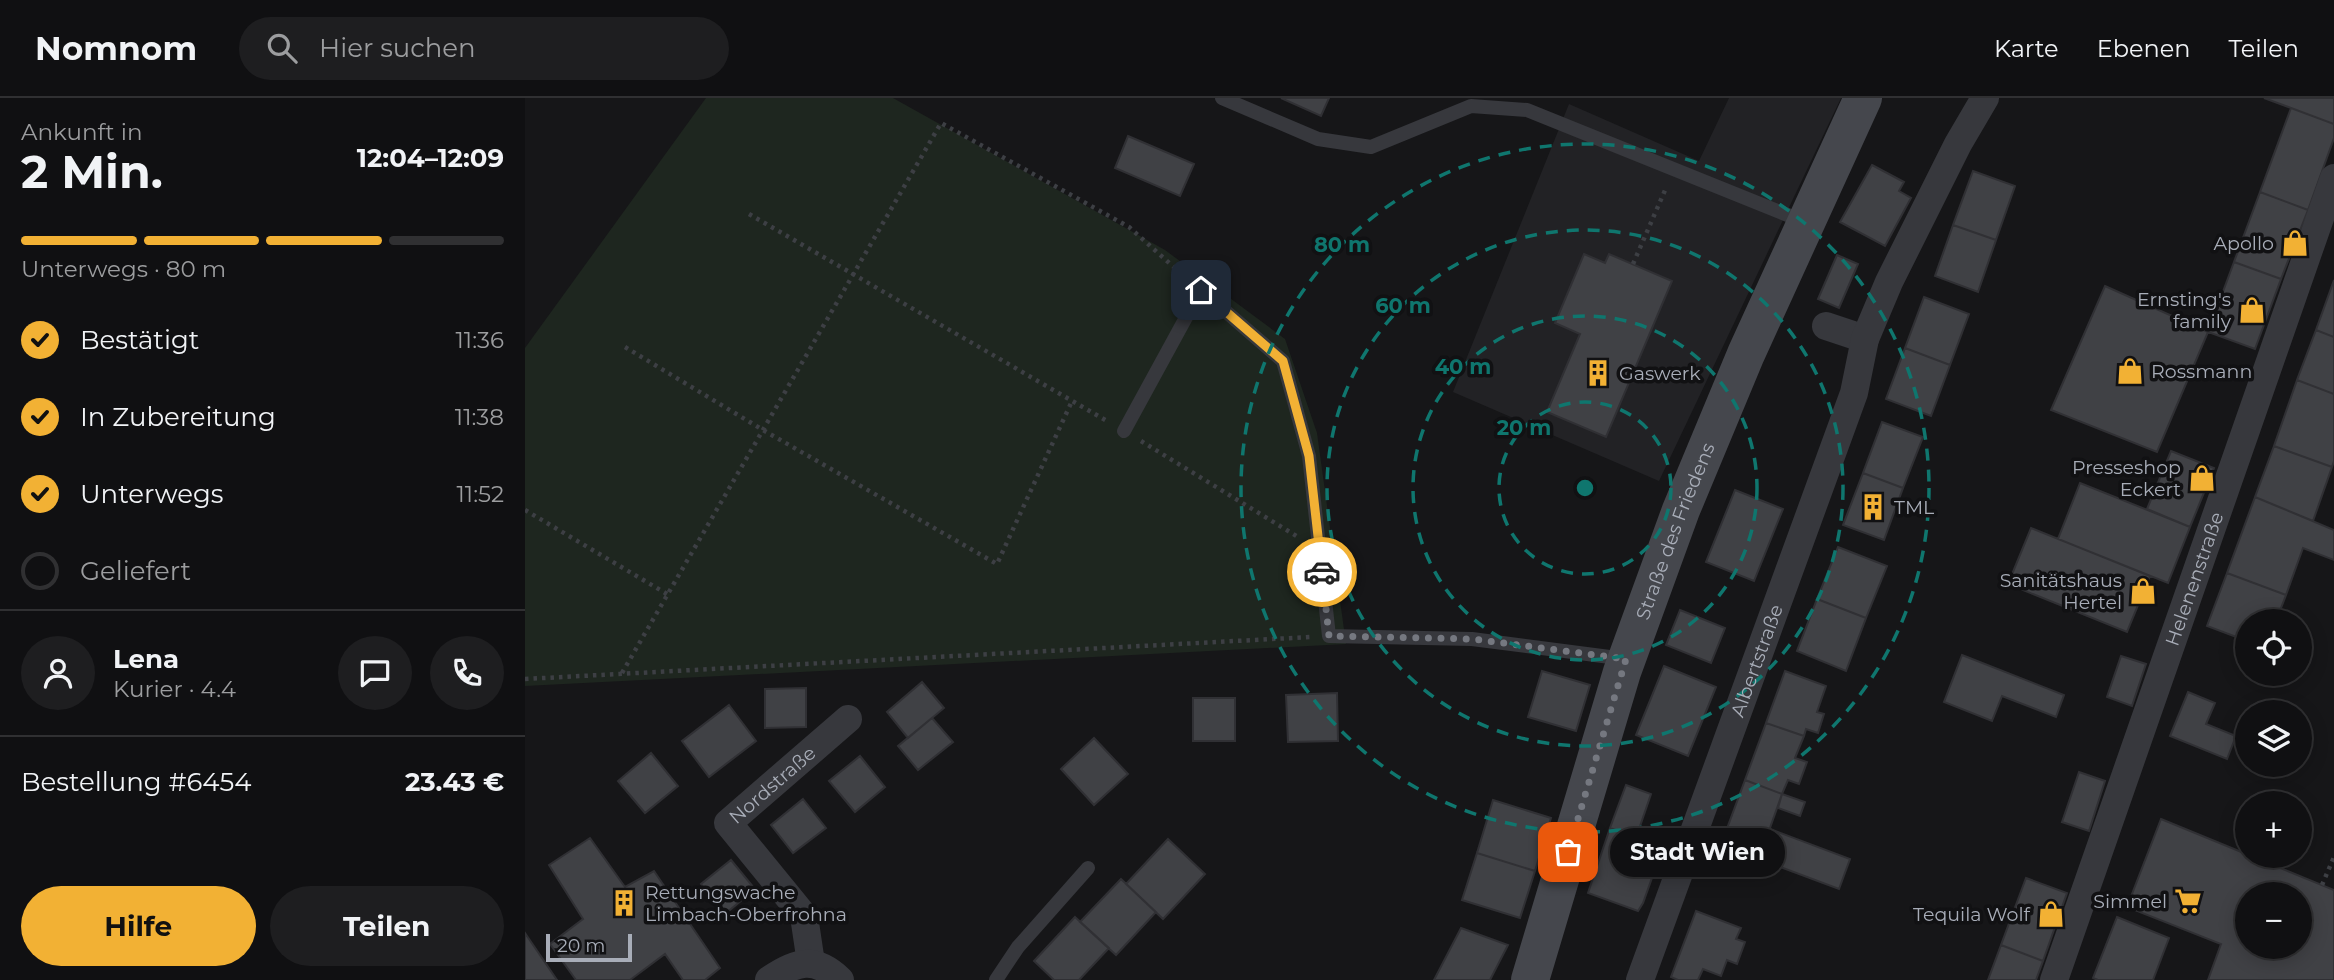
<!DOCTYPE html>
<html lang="de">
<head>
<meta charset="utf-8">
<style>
  :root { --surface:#101012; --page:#1e1e20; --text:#f1f3f6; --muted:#9c9d9f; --line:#303032; --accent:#f2b134 }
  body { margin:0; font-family:Montserrat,sans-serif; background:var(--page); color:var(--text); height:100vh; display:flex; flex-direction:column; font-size:26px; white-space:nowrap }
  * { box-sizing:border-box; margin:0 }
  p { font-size:23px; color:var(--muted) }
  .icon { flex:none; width:38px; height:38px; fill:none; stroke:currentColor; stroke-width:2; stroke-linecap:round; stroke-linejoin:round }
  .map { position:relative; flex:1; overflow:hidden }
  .details { display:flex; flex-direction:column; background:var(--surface); width:525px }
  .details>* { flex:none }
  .controls { position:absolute; left:1710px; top:511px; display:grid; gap:14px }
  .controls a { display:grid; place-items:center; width:77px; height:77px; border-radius:50%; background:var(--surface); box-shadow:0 4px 18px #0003,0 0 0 2px var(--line); font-size:35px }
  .scale { position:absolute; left:21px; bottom:18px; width:86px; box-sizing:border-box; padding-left:7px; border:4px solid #a8adb8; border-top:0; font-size:19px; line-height:24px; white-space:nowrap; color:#a8adb8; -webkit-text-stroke:5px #111113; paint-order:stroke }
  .pin { position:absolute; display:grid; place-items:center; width:60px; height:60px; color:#fff; margin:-30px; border-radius:14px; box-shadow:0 4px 10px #0006 }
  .courier { position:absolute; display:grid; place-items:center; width:70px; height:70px; margin:-35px; border:5px solid #f2b134; border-radius:50%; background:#fff; color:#222; box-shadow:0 2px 9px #0007 }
  .bubble { position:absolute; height:49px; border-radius:24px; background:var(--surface); box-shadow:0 4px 18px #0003,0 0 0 2px var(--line); font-size:23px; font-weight:700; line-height:49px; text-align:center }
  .summary em { font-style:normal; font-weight:700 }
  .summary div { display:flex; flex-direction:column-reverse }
  .summary { display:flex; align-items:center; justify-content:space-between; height:119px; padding:0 21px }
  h1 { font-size:46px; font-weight:700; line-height:52px }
  .bar { display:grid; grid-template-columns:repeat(4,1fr); gap:10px 7px; align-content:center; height:84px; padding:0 21px }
  .bar i { height:9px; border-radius:5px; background:var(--line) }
  .bar .selected { background:var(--accent) }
  .bar p { grid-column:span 4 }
  .line { display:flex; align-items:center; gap:18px; padding:0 21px; border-top:2px solid var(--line) }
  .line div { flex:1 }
  .round { display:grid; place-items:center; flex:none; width:74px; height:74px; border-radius:37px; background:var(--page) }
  ol { padding:0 21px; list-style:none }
  li { display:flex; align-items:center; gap:21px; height:77px }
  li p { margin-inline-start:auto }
  li .icon { padding:7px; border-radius:50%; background:var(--accent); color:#111; stroke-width:4 }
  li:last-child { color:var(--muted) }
  li i { width:38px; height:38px; border:4px solid var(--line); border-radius:50% }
  .button { display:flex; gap:14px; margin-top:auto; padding:14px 21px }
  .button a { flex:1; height:80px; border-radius:42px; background:var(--accent); color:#111; font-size:28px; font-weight:700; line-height:80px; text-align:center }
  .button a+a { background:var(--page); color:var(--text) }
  header { display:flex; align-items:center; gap:42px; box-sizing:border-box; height:98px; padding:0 35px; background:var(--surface); border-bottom:2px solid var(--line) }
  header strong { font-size:33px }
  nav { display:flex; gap:38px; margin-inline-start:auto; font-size:24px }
  .search { width:490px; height:63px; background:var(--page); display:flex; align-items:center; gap:18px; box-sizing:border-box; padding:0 24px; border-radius:38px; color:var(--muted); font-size:26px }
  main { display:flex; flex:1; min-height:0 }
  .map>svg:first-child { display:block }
  .built { fill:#222225 }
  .green { fill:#1e261f }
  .building { fill:#404145; stroke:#303034; stroke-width:2; fill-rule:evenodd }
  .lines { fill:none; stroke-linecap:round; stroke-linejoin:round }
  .path { stroke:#3d3f44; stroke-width:4.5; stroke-dasharray:3.5 5; stroke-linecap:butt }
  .service { stroke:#37383d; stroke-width:14 }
  .minor { stroke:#37383d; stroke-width:28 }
  .secondary { stroke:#45474d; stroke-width:38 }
  .done { stroke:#757880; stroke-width:7; stroke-dasharray:0 12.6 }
  .route { stroke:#f2b134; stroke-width:9 }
  .ring { fill:none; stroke:#0f766e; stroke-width:3.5; stroke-dasharray:12 9 }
  .labels { text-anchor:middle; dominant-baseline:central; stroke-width:7; stroke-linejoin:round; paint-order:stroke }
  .poi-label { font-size:19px; fill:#a8adb8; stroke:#111113; text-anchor:end }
  .street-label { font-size:19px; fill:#a8adb8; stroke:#111113 }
  .centre { fill:#0f766e; stroke:#111113; stroke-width:3.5 }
  .ring-label { font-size:21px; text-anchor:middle; font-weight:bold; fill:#0f766e; stroke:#111113; stroke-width:7; stroke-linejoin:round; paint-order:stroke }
</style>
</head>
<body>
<header>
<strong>Nomnom</strong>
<div class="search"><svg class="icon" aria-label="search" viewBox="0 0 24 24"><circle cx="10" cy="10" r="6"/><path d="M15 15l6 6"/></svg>Hier suchen</div>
<nav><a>Karte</a><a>Ebenen</a><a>Teilen</a></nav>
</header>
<main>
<section class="details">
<div class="summary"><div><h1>2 Min.</h1><p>Ankunft in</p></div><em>12:04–12:09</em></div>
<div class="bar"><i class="selected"></i><i class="selected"></i><i class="selected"></i><i></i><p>Unterwegs · 80 m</p></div>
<ol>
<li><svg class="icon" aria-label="check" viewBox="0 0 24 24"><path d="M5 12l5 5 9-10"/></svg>Bestätigt<p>11:36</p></li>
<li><svg class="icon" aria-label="check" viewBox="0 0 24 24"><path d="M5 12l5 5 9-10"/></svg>In Zubereitung<p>11:38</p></li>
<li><svg class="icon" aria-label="check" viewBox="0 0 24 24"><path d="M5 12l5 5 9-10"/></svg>Unterwegs<p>11:52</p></li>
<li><i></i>Geliefert</li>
</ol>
<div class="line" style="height:126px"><a class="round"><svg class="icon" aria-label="person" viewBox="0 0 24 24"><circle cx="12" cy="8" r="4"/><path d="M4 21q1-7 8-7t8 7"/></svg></a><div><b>Lena</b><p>Kurier · 4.4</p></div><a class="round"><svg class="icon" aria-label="chat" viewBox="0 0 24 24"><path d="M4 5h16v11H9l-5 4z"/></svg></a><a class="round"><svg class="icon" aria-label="phone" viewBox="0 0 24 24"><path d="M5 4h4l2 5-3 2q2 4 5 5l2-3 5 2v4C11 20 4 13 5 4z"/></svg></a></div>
<div class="line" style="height:91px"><div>Bestellung #6454</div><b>23.43 €</b></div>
<div class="button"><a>Hilfe</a><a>Teilen</a></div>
</section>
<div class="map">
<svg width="1809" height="882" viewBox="0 0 1809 882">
  <rect width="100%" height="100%" fill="#161618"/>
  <path class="built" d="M 1204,0 L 1316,0 L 1134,383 L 928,294 L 1044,6 L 1174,63 Z"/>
  <path class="green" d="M 181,0 L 368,0 L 640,152 L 760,241 L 792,335 L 821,546 L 0,588 L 0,250 Z"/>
  <path class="building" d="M 756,0 L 804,0 L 796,18 Z
    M 1739,0 L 1809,0 L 1809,26 L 1766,10 Z
    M 1766,10 L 1809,26 L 1809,40 L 1783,112 L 1735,94 Z
    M 603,38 L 669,66 L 655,98 L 590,70 Z
    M 1347,67 L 1379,84 L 1374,93 L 1386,100 L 1360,148 L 1315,124 Z
    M 1448,73 L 1490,88 L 1471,142 L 1428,127 Z
    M 1735,94 L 1783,112 L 1756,181 L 1709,164 Z
    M 1428,127 L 1471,142 L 1453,194 L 1410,178 Z
    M 1059,156 L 1080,165 L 1084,156 L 1147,183 L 1081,339 L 1022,314 L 1055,236 L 1030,225 Z
    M 1312,157 L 1333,166 L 1314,210 L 1293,201 Z
    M 1709,164 L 1756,181 L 1730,251 L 1683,234 Z
    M 1809,182 L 1809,239 L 1791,232 Z
    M 1580,188 L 1683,234 L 1632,354 L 1526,312 Z
    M 1399,199 L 1444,216 L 1425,267 L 1380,250 Z
    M 1791,232 L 1809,239 L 1809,296 L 1772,282 Z
    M 1380,250 L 1425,267 L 1406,318 L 1361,301 Z
    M 1772,282 L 1809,296 L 1809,363 L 1807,369 L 1749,348 Z
    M 1357,324 L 1398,339 L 1378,390 L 1338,375 Z
    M 1749,348 L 1807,369 L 1788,423 L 1730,399 Z
    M 1646,353 L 1689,370 L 1665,429 L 1622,411 Z
    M 1338,375 L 1378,390 L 1359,442 L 1318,427 Z
    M 1555,385 L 1665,429 L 1643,485 L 1533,441 Z
    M 1210,392 L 1258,411 L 1229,483 L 1181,464 Z
    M 1730,399 L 1809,432 L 1809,462 L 1778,450 L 1761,497 L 1702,475 Z
    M 1506,430 L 1625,478 L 1602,534 L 1483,486 Z
    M 1313,449 L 1362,468 L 1341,520 L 1292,501 Z
    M 1702,475 L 1761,497 L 1751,523 L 1722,523 L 1722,543 L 1682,528 Z
    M 1292,501 L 1341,520 L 1321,573 L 1272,553 Z
    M 1155,512 L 1200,530 L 1186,565 L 1141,547 Z
    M 1774,539 L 1782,542 L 1774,562 Z
    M 1437,557 L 1539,597 L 1531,619 L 1477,598 L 1467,623 L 1419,604 Z
    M 1596,558 L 1621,566 L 1607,608 L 1582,599 Z
    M 1139,568 L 1191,589 L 1163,658 L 1111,637 Z
    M 1017,573 L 1065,587 L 1051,633 L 1003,619 Z
    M 1260,573 L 1301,588 L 1292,614 L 1299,616 L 1293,635 L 1281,631 L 1279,638 L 1241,625 Z
    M 397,584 L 419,610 L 383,640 L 362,614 Z
    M 281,590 L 281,629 L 240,630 L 240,591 Z
    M 1663,594 L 1690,605 L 1681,626 L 1711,638 L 1702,661 L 1645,638 Z
    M 812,595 L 813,643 L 763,644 L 761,597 Z
    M 668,600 L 710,600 L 710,643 L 668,643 Z
    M 204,607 L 231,643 L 184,679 L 157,643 Z
    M 407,620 L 428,644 L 393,672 L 373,648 Z
    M 1241,625 L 1279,638 L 1270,660 L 1282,664 L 1274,686 L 1263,682 L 1257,696 L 1220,682 Z
    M 569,640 L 603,676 L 569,707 L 536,671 Z
    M 126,655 L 153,688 L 120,715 L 93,683 Z
    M 335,658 L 360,689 L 330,714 L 304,683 Z
    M 1554,674 L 1580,683 L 1564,733 L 1537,724 Z
    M 1220,682 L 1257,696 L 1235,758 L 1197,744 Z
    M 1101,687 L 1126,696 L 1111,740 L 1085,730 Z
    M 1257,696 L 1280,704 L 1275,718 L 1253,710 Z
    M 278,701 L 301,730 L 268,755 L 246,727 Z
    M 968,702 L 1026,720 L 1010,773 L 952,755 Z
    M 1636,721 L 1809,792 L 1809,882 L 1683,882 L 1696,846 L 1602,809 ZM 1722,796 L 1774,796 L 1774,849 L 1722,849 Z
    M 1085,730 L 1138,749 L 1118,805 L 1113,813 L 1063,795 Z
    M 1245,731 L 1325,761 L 1314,791 L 1234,761 Z
    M 65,740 L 100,789 L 129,773 L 195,870 L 180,882 L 158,882 L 140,856 L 105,882 L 51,882 L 25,846 L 58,821 L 24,767 Z
    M 643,741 L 680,776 L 638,821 L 601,786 Z
    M 952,755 L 1010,773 L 995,820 L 937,802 Z
    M 206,762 L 230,791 L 200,816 L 176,786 Z
    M 1501,780 L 1542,795 L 1518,863 L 1476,847 Z
    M 596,781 L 631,814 L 591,857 L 555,824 Z
    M 1171,813 L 1216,830 L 1211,841 L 1220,844 L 1212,866 L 1202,862 L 1196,878 L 1178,871 L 1173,882 L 1153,882 L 1146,879 Z
    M 550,819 L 584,850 L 554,882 L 529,882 L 509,863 Z
    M 1592,819 L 1644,840 L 1628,882 L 1573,882 L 1568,880 Z
    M 936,830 L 983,847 L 965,882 L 909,882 Z
    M 0,835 L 32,882 L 0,882 Z
    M 1476,847 L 1518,863 L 1511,882 L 1463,882 Z"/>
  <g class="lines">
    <path class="path" d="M 224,116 L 582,323
      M 1108,166 L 1141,90
      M 100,249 L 238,332 L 472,466 L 547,303
      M 616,343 L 773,439
      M 0,412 L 142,496
      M 97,575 L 416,25 L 604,129 L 661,180
      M 0,581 L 785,539
      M 1797,787 L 1809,759"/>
    <path class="service" d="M 697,0 L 793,41 L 846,49 L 946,8 L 1002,12 L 1280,124
      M 599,333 L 676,192 L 758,263 L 784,358 L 804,538 L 947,541 L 1100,561
      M 471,882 L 493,849 L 563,770"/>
    <g class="minor">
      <path d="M 1301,228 L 1340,241"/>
      <path id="s1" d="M 286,865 L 279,818 L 203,725 L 323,621"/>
      <path d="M 244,882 C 271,863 290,858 315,882"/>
      <path id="s2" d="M 1115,882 L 1329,295 L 1340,241 L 1364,184 L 1433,46 L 1460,0"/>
      <path id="s3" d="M 1529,882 L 1809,80"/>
    </g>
    <path class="secondary" id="s4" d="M 1005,882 L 1097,574 L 1156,412 L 1221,256 L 1338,0"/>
  </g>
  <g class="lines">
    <path class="done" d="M 797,474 L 804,538 L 947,541 L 1101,561 L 1043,754"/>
    <path class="route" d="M 676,192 L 758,263 L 784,358 L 797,474"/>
  </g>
  <g class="ring">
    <circle cx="1060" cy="390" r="86"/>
    <circle cx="1060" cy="390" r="172"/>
    <circle cx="1060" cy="390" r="258"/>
    <circle cx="1060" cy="390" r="344"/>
  </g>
  <defs>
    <symbol id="shop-bare" viewBox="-9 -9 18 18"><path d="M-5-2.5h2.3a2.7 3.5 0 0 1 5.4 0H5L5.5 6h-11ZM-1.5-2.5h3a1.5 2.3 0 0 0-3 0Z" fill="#f2b134" stroke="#111113" stroke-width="2.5" paint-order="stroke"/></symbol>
    <symbol id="building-bare" viewBox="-9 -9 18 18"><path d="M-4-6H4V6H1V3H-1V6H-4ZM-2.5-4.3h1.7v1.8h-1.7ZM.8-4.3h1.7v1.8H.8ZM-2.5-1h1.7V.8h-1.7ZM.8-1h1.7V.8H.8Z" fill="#f2b134" stroke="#111113" stroke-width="2.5" paint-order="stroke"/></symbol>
    <symbol id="supermarket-bare" viewBox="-9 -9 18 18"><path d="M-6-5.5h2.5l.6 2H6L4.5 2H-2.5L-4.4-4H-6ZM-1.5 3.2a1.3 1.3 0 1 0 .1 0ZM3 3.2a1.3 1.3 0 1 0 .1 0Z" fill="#f2b134" stroke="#111113" stroke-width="2.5" paint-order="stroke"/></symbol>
  </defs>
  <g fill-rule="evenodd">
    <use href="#shop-bare" x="1751" y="126" width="38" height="38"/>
    <use href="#shop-bare" x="1708" y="193" width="38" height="38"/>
    <use href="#shop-bare" x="1586" y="254" width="38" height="38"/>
    <use href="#building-bare" x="1054" y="256" width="38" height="38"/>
    <use href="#shop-bare" x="1658" y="361" width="38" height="38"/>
    <use href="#building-bare" x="1329" y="390" width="38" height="38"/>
    <use href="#shop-bare" x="1599" y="474" width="38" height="38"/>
    <use href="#supermarket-bare" x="1644" y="784" width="38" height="38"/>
    <use href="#building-bare" x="80" y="786" width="38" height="38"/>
    <use href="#shop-bare" x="1507" y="797" width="38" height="38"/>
  </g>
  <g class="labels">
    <g class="poi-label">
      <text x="1749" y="145">Apollo</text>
      <text x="1706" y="201">Ernsting's<tspan x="1706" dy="22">family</tspan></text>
      <text x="1626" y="273" text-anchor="start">Rossmann</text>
      <text x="1094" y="275" text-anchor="start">Gaswerk</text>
      <text x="1656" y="369">Presseshop<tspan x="1656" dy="22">Eckert</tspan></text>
      <text x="1369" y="409" text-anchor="start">TML</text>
      <text x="1597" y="482">Sanitätshaus<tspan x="1597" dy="22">Hertel</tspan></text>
      <text x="120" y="794" text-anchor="start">Rettungswache<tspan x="120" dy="22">Limbach-Oberfrohna</tspan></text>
      <text x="1642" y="803">Simmel</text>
      <text x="1505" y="816">Tequila Wolf</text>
    </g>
    <g class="street-label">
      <text stroke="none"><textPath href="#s4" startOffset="472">Straße des Friedens</textPath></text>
      <text stroke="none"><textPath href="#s3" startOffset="425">Helenenstraße</textPath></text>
      <text stroke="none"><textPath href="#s2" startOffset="340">Albertstraße</textPath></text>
      <text stroke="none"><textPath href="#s1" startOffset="226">Nordstraße</textPath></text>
    </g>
  </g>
  <circle cx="1060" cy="390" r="10" class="centre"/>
  <g class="ring-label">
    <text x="817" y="154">80 m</text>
    <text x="878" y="215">60 m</text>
    <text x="938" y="276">40 m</text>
    <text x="999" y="337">20 m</text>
  </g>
</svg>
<div class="controls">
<a><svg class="icon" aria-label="locate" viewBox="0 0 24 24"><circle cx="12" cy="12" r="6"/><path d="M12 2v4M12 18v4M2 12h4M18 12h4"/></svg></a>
<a><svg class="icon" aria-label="layers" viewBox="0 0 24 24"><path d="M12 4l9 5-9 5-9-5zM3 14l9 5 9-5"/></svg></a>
<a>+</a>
<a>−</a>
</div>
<div class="scale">20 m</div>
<div class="pin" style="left:1043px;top:754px;background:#ea580c"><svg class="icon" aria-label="bag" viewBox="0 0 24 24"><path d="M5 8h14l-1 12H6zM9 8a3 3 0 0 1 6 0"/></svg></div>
<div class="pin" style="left:676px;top:192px;background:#1f2937"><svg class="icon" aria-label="home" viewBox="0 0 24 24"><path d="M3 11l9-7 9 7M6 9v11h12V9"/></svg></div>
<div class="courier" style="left:797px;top:474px"><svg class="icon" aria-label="car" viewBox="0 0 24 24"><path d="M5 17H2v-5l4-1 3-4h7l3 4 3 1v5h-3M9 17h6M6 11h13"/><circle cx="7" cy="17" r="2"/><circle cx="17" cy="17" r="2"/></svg></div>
<div class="bubble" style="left:1085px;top:730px;width:175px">Stadt Wien</div>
</div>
</main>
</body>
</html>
